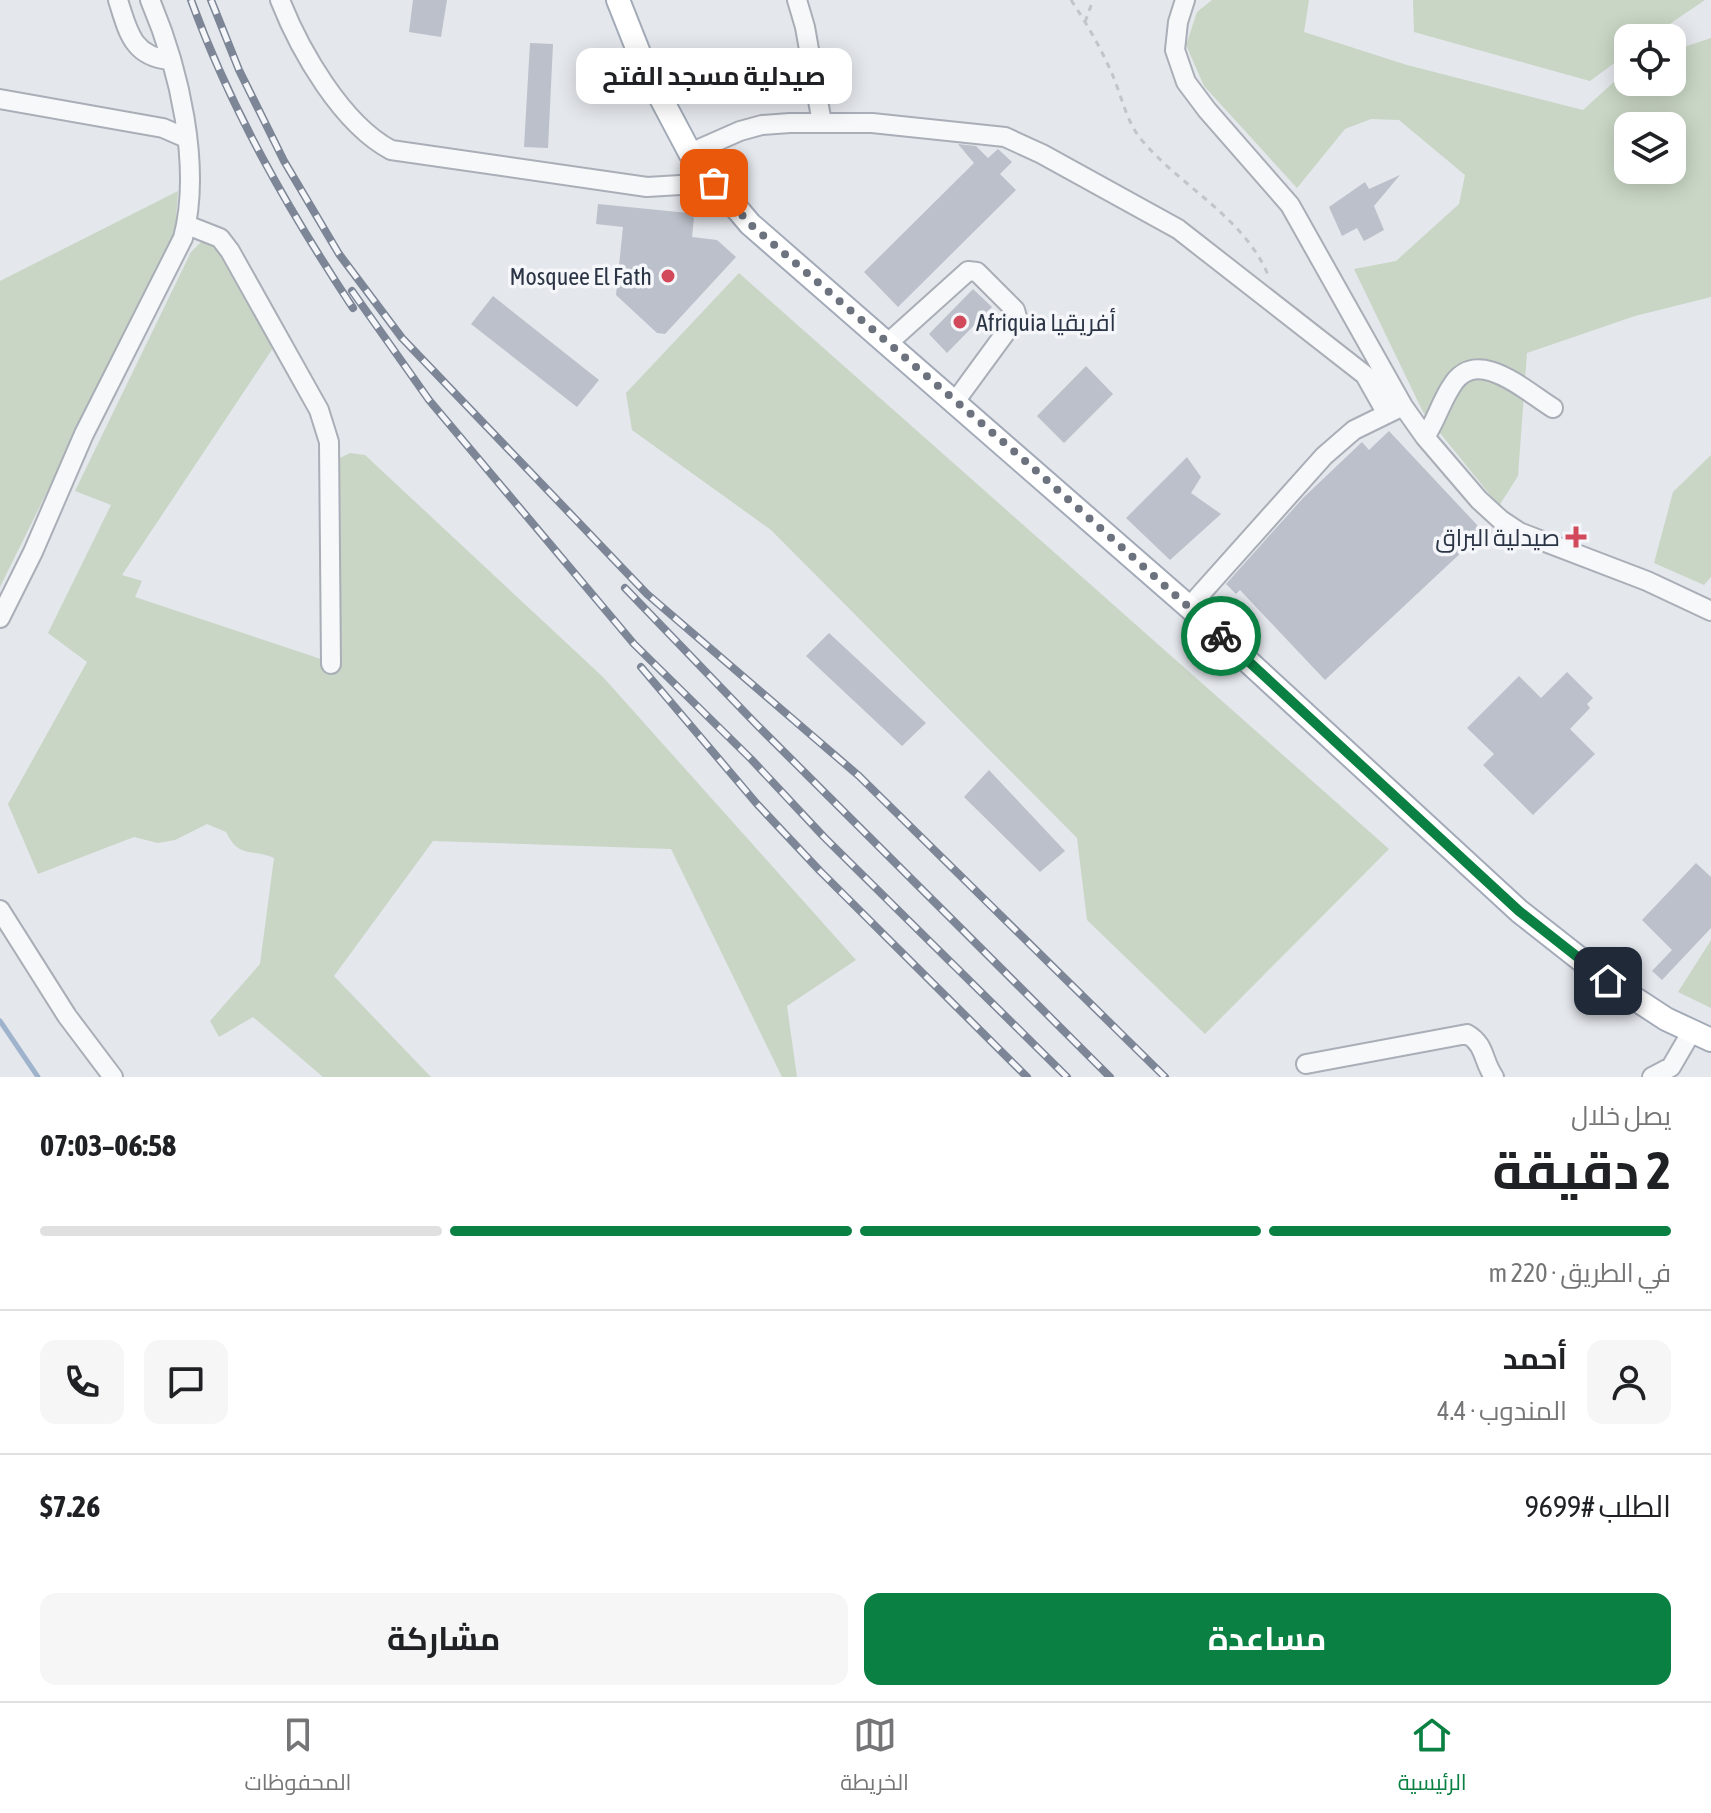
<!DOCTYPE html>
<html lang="ar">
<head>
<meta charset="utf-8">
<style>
  :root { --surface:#fff; --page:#f6f6f6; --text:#202124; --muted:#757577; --line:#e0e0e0; --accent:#0b8043 }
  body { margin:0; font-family:"Asap Condensed",Cairo,sans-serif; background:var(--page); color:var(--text); direction:rtl; height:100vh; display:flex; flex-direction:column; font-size:30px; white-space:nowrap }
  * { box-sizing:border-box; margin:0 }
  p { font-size:26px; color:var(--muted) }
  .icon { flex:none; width:44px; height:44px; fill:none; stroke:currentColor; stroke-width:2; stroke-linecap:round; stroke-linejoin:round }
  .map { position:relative; height:1077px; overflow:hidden; direction:ltr }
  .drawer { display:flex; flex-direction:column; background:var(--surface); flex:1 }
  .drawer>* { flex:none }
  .buttons { position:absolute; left:1614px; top:24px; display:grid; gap:16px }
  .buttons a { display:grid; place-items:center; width:72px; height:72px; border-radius:16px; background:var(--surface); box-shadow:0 4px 20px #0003; font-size:40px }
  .pin { position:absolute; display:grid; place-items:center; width:68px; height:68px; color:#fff; margin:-34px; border-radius:16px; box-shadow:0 4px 12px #0006 }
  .courier { position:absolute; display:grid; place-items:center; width:80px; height:80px; margin:-40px; border:6px solid #0b8043; border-radius:50%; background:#fff; color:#222; box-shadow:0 2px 10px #0007 }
  .bubble { position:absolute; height:56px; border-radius:16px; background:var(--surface); box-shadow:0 4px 20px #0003; font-size:26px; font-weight:700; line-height:56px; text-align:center; direction:rtl }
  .head em { font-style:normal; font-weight:700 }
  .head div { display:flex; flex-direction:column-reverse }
  .head { display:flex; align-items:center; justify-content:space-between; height:136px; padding:0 40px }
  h1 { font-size:52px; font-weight:700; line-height:60px }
  .bar { display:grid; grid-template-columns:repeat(4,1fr); gap:12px 8px; align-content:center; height:96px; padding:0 40px }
  .bar i { height:10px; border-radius:6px; background:var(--line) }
  .bar .current { background:var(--accent) }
  .bar p { grid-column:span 4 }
  .line { display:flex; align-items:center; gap:20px; padding:0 40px; border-top:2px solid var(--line) }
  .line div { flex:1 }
  .round { display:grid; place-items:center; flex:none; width:84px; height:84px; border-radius:16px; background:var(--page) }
  .cta { display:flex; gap:16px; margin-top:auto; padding:16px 40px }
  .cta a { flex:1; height:92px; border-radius:16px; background:var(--accent); color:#fff; font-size:32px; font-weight:700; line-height:92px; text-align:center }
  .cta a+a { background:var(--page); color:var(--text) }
  .tabs { display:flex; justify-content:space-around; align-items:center; height:112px; border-top:2px solid var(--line); background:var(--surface); font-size:22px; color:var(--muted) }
  .tabs a { display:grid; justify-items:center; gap:4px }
  .tabs .current { color:var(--accent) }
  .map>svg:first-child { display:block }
  .green { fill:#c9d6c5; fill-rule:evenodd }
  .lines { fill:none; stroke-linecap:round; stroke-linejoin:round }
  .stream { stroke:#9fb4cc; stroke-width:5 }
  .building { fill:#bbc0ca }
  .minor-casing { stroke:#a9aeb7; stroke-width:22 }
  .major-casing { stroke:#a3abb8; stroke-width:26 }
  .path { stroke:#c2c5cb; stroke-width:3; stroke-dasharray:6 6; stroke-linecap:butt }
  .minor { stroke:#f7f8fa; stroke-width:18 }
  .major { stroke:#fff; stroke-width:22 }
  .rail-casing { stroke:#7d8696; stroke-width:8 }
  .rail { stroke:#f4f6f9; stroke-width:5; stroke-dasharray:15; stroke-linecap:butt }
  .done { stroke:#6c737f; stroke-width:8; stroke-dasharray:0 14.4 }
  .route { stroke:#0b8043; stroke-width:10 }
  .poi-dot { fill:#d1495b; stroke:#f4f6f9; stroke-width:3 }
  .labels { text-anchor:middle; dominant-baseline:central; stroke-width:7; stroke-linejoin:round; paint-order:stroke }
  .poi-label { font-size:24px; fill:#2b3445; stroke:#f4f6f9; text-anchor:end }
</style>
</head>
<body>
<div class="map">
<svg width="1711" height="1077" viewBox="0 0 1711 1077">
  <rect width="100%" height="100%" fill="#e4e7ec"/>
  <path class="green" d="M 1212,0 L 1309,0 L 1304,32 L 1407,65 L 1583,110 L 1628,69 L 1628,82 L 1672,82 L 1672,51 L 1711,38 L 1711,297 L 1635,316 L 1527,353 L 1518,476 L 1499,506 L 1423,412 L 1354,269 L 1396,261 L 1459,204 L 1465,175 L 1399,120 L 1371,119 L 1345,129 L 1297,188 L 1204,86 L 1186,45 L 1197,12 ZM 1628,126 L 1672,126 L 1672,170 L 1628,170 Z
    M 1413,0 L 1705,0 L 1649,38 L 1628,38 L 1628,53 L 1590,81 L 1414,32 Z
    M 178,191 L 175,233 L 0,587 L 0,281 Z
    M 201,242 L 215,242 L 223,252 L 273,348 L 122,575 L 142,581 L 135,597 L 342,666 L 336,469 L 340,458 L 350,453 L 365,455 L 603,677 L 856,960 L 787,1006 L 797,1077 L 782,1077 L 671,849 L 433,841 L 334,976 L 431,1077 L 323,1077 L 253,1017 L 219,1037 L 210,1021 L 260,964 L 274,858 C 251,848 239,859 226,832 L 207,824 L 175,840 L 158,843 L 134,837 L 38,874 L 8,804 L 87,662 L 48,633 L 111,505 L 75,491 L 191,252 Z
    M 739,273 L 1389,849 L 1205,1034 L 1087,920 L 1077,838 L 771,530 L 632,430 L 626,393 Z
    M 1711,455 L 1711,577 L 1704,585 L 1654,563 L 1673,492 Z
    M 1711,940 L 1711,1008 L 1678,992 Z"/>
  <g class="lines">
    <path class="stream" d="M 0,1021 L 38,1077"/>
  </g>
  <path class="building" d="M 413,0 L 447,0 L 441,37 L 409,32 Z
    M 530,43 L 553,44 L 548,148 L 524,147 Z
    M 958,144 L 976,146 L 988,158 L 998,149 L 1012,162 L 1000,174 L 1016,190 L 898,307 L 864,272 L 974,163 Z
    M 1400,175 L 1374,206 L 1384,230 L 1364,241 L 1357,228 L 1342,236 L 1329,207 L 1365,182 L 1369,189 Z
    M 598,204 L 688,213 L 694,218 L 692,237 L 717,240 L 736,257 L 665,334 L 657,333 L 616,295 L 623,227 L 596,224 Z
    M 973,289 L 992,307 L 947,353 L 929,334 Z
    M 493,296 L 599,380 L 577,407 L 471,324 Z
    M 1086,366 L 1113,394 L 1064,443 L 1037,416 Z
    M 1389,431 L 1478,526 L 1475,529 L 1480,535 L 1325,680 L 1240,590 L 1236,594 L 1226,584 L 1303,498 L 1362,442 L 1369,450 Z
    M 1187,457 L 1201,477 L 1191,493 L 1221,514 L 1170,560 L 1126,518 Z
    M 829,633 L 926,723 L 902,746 L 806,656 Z
    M 1567,672 L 1593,698 L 1587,704 L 1590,708 L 1570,729 L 1595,754 L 1533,815 L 1483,765 L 1494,754 L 1467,728 L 1519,676 L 1541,698 Z
    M 989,770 L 1065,851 L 1040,872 L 964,797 Z
    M 1696,863 L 1711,877 L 1711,928 L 1662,980 L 1652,971 L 1672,950 L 1642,920 Z"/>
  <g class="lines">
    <defs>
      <path id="minor" d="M 118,0 C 128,32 133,57 170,60
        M 280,0 C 300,51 342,124 391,150 L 647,187 L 714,183
        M 797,0 L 805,27 L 822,123
        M 1185,0 L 1178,22 L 1175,50 L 1186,82 L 1207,110 L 1290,205 L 1403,406 L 1425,437 L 1479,500 L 1501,520 L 1519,532 L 1647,581 L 1711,611
        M 0,99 L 163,128 L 186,138
        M 690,153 L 740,131 L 762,125 L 790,123 L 872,123 L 1005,137 L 1042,154 L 1178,229 L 1365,375 L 1387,414
        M 187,225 L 220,238 L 230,251 L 319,410 L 329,442 L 331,664
        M 888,343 L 968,271 L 977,272 L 1015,310 L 1017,317 L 954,403
        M 1425,437 C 1436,421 1440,404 1451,387 C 1476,344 1525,391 1553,408
        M 1189,607 L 1324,456 L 1354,430 L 1397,409
        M 0,618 L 33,552 L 84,434 L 183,238 C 202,166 179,68 150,0
        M 0,910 L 67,1016 L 113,1077
        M 1306,1064 L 1467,1034 C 1486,1045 1482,1060 1494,1077
        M 1652,1077 L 1671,1067 L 1692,1031"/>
      <path id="major" d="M 618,0 L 645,68 L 690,153 L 750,224 L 1189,607 L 1519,911 L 1608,981 L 1666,1019 L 1711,1040"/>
    </defs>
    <use href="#minor" class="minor-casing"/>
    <use href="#major" class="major-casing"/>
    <path class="path" d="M 1071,0 C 1087,24 1102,50 1113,76 C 1121,95 1127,122 1140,138 C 1180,187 1244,216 1269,277
      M 1085,22 L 1093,0"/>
    <use href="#minor" class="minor"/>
    <use href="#major" class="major"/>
    <defs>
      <path id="rail" d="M 191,0 C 231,110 289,211 353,308
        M 211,0 L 239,70 L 284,161 L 339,254 L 402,338 L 647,594 L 859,776 L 1165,1077
        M 352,291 L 429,400 L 634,644 L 751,759 L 824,837 L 1067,1077
        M 625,588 L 756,724 L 1110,1077
        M 641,667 L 757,804 L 820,871 L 1027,1077"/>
    </defs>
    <use href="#rail" class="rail-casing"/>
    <use href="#rail" class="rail"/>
  </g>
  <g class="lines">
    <path class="done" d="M 714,183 L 750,224 L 1023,459 L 1221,636"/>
    <path class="route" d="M 1221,636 L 1519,911 L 1608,981"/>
  </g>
  <g class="poi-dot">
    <circle cx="668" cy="276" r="8"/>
    <circle cx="960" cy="322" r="8"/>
    <path d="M1572 525h8v8h8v8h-8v8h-8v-8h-8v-8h8z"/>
  </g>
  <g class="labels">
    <g class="poi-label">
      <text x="652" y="276">Mosquee El Fath</text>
      <text x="976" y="322" text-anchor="start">Afriquia أفريقيا</text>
      <text x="1560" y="537">صيدلية البراق</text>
    </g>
  </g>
</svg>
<div class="buttons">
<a><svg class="icon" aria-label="locate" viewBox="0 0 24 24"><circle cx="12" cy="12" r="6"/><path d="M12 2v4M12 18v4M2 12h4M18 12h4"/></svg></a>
<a><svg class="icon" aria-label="layers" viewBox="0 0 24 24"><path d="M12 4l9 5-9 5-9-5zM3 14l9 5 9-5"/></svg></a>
</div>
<div class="pin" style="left:714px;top:183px;background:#ea580c"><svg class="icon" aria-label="bag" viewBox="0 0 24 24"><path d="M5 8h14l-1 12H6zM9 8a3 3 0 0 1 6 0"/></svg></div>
<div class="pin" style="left:1608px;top:981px;background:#1f2937"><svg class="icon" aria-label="home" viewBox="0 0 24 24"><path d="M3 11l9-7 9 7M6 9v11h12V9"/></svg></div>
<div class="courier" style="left:1221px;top:636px"><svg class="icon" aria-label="bike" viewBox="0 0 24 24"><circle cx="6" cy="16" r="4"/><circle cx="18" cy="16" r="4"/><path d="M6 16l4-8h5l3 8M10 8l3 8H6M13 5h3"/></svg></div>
<div class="bubble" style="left:576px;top:48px;width:276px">صيدلية مسجد الفتح</div>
</div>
<section class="drawer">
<div class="head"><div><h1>2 دقيقة</h1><p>يصل خلال</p></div><em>06:58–07:03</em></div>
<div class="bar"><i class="current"></i><i class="current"></i><i class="current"></i><i></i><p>في الطريق · 220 m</p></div>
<div class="line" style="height:144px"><a class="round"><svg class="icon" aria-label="person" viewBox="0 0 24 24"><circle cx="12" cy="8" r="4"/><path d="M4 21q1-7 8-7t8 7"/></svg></a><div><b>أحمد</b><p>المندوب · 4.4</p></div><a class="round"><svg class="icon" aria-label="chat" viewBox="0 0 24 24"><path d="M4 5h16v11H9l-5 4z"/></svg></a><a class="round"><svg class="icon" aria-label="phone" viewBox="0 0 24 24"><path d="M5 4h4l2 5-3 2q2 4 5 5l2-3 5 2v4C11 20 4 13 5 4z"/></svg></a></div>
<div class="line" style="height:104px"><div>الطلب #9699</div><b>$7.26</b></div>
<div class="cta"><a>مساعدة</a><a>مشاركة</a></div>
</section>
<nav class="tabs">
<a class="current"><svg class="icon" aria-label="home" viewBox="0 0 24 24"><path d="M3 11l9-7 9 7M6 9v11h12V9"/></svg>الرئيسية</a>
<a><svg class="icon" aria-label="map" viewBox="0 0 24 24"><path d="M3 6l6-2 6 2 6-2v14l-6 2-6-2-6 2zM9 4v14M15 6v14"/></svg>الخريطة</a>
<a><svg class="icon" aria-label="saved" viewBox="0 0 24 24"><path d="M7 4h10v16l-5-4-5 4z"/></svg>المحفوظات</a>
</nav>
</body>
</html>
